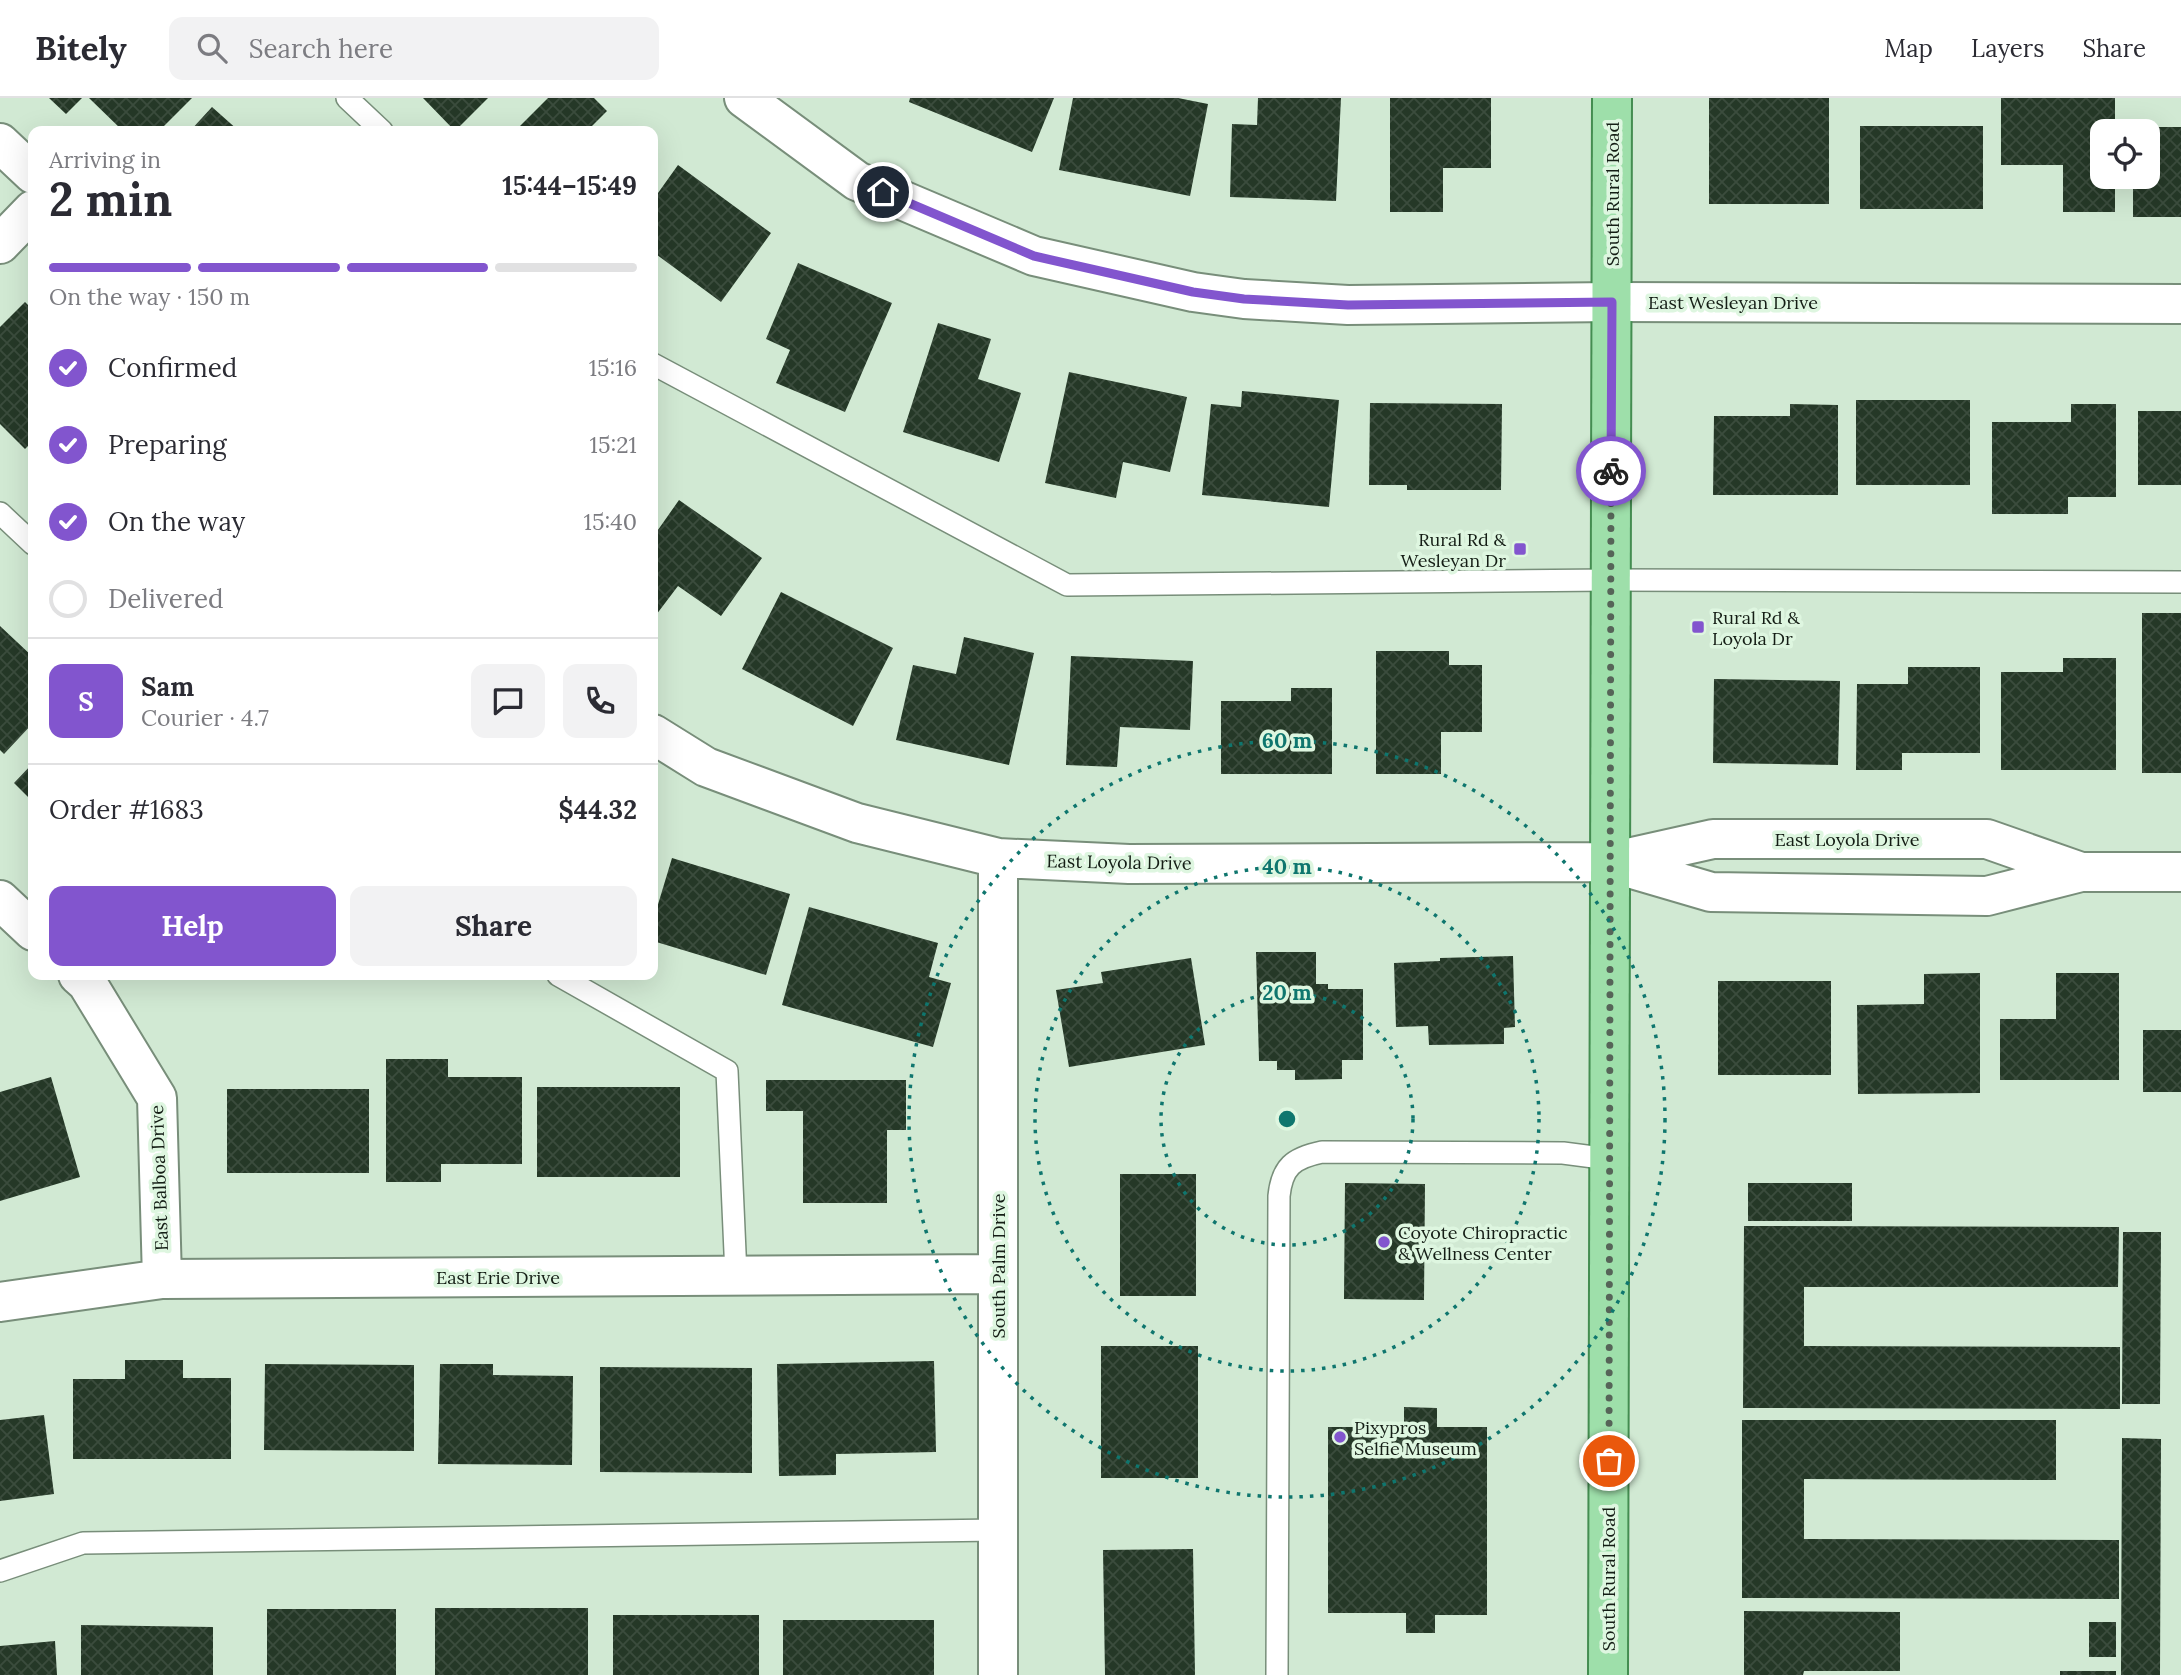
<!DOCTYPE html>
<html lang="en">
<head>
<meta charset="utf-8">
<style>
  :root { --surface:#fff; --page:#f2f2f3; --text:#2b2b33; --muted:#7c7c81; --line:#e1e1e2; --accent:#8255ce }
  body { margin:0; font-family:Lora,serif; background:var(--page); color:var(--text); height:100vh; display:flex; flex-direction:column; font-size:26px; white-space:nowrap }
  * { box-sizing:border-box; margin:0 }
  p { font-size:23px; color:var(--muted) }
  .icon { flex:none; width:38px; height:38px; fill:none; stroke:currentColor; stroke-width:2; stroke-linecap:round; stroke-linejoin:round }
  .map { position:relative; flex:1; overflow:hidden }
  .details { position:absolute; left:28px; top:28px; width:630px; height:854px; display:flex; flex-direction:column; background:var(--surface); border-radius:14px; box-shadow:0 7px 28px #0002 }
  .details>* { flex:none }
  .fabs { position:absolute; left:2090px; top:21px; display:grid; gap:14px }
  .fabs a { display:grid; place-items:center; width:70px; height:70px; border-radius:14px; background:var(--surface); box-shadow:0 7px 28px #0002; font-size:35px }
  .pin { position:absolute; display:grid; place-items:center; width:60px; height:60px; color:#fff; margin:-30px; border:4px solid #fff; border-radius:50%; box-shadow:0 2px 7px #0007 }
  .courier { position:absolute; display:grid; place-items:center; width:70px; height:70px; margin:-35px; border:5px solid #8255ce; border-radius:50%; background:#fff; color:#222; box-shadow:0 2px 9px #0007 }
  .headline em { font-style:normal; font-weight:800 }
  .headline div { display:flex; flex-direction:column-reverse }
  .headline { display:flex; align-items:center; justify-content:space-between; height:119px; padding:0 21px }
  h1 { font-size:46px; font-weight:800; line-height:52px }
  .bar { display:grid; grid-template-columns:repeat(4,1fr); gap:10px 7px; align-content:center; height:84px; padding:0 21px }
  .bar i { height:9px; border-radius:5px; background:var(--line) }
  .bar .on { background:var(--accent) }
  .bar p { grid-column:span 4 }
  .line { display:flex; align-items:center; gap:18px; padding:0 21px; border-top:2px solid var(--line) }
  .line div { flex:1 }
  .round { display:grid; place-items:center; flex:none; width:74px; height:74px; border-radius:14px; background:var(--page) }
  ol { padding:0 21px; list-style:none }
  li { display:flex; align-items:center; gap:21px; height:77px }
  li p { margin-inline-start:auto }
  li .icon { padding:7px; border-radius:50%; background:var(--accent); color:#fff; stroke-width:4 }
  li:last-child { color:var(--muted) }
  li i { width:38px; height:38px; border:4px solid var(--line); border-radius:50% }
  .cta { display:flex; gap:14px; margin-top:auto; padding:14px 21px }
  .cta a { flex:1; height:80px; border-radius:14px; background:var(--accent); color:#fff; font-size:28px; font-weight:800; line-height:80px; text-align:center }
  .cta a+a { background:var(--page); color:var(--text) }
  header { display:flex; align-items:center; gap:42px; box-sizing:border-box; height:98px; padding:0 35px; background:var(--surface); border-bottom:2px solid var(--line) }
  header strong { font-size:33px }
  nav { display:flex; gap:38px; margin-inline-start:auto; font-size:24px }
  .search { width:490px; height:63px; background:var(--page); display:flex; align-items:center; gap:18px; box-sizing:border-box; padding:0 24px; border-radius:14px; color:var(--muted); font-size:26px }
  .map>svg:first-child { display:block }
  .building { fill:url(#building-cross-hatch) }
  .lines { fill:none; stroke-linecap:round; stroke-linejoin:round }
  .service-casing { stroke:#788e7a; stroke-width:24 }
  .minor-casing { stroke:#788e7a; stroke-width:42 }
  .primary-casing { stroke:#448d51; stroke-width:42 }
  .service { stroke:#fff; stroke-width:21 }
  .minor { stroke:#fff; stroke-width:38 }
  .primary { stroke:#9edfaa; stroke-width:38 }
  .done { stroke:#566458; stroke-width:7; stroke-dasharray:0 12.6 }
  .route { stroke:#8255ce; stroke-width:9 }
  .ring { fill:none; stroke:#0f766e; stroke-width:3.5; stroke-dasharray:3.5 7 }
  .poi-dot { fill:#8255ce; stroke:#def6e0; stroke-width:2.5 }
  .labels { text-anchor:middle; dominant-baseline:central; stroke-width:7; stroke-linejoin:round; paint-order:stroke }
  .street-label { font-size:18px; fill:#141d15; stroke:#def6e0 }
  .poi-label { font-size:18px; fill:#141d15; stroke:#def6e0; text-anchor:start }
  .centre { fill:#0f766e; stroke:#def6e0; stroke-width:3.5 }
  .ring-label { font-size:21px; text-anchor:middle; font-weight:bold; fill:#0f766e; stroke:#def6e0; stroke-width:7; stroke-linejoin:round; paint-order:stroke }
</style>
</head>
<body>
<header>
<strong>Bitely</strong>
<div class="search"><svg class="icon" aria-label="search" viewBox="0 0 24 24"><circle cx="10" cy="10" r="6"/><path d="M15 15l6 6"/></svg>Search here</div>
<nav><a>Map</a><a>Layers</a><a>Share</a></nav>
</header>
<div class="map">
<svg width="2181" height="1577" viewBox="0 0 2181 1577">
  <defs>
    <pattern id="building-cross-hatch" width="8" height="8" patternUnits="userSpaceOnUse" patternTransform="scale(1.75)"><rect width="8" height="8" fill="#253827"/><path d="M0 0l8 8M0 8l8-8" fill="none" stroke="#3b4c3d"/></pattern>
  </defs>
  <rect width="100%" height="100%" fill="#d1e9d3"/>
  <path class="building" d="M 49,0 L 82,0 L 66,16 Z
    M 89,0 L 192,0 L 159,33 L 123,33 Z
    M 423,0 L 488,0 L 455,33 Z
    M 548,0 L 594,0 L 607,13 L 587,33 L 515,33 Z
    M 910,0 L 1054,0 L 1032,54 L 909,4 Z
    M 1073,0 L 1178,0 L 1208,6 L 1190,98 L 1059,72 Z
    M 1258,0 L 1341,0 L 1336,103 L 1230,99 L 1232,26 L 1257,27 Z
    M 1390,0 L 1491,0 L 1491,70 L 1443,70 L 1443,114 L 1390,114 Z
    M 1709,0 L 1829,0 L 1829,106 L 1709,106 Z
    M 2001,0 L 2115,0 L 2115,33 L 2102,33 L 2102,79 L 2115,79 L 2115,114 L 2063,114 L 2063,67 L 2001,67 Z
    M 212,9 L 239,33 L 190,33 Z
    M 1860,28 L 1983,28 L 1983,111 L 1860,111 Z
    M 2133,29 L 2181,29 L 2181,119 L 2133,119 L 2133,79 L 2147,79 L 2147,33 L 2133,33 Z
    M 678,67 L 771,135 L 721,204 L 653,154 L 653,102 Z
    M 798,165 L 892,205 L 845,314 L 776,285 L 790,252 L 766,241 Z
    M 25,204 L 33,212 L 33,343 L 25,351 L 0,326 L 0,229 Z
    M 938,225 L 991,241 L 978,281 L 1021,295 L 999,364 L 903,334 Z
    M 1069,274 L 1187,299 L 1170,374 L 1123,364 L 1116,400 L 1045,385 Z
    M 1242,293 L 1339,302 L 1329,409 L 1202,397 L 1211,306 L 1241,309 Z
    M 1856,302 L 1970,302 L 1970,387 L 1856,387 Z
    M 1370,305 L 1502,306 L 1501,392 L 1407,392 L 1407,387 L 1369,387 Z
    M 1790,306 L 1838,307 L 1838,397 L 1713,397 L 1714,318 L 1790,318 Z
    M 2071,306 L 2116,306 L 2116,399 L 2068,399 L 2068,416 L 1992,416 L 1992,324 L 2071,324 Z
    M 2138,313 L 2181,313 L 2181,387 L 2138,387 Z
    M 679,402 L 762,460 L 721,518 L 678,488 L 653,521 L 653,439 Z
    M 781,494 L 893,550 L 853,628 L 742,571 Z
    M 2142,515 L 2181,515 L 2181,675 L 2142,675 Z
    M 0,528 L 33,559 L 33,625 L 4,656 L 0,652 Z
    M 964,539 L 1034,555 L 1009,667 L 896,642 L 913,567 L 956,576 Z
    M 1376,553 L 1449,553 L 1449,567 L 1482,567 L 1482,634 L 1441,634 L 1441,676 L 1376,676 Z
    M 1071,558 L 1193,563 L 1190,632 L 1120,629 L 1117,669 L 1066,667 Z
    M 2063,560 L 2116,560 L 2116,672 L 2001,672 L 2001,574 L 2063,574 Z
    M 1908,569 L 1980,569 L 1980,655 L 1902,655 L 1902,672 L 1856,672 L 1857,586 L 1908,586 Z
    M 1714,581 L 1840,583 L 1838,667 L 1713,665 Z
    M 1291,590 L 1332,590 L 1332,676 L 1221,676 L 1221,603 L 1291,603 Z
    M 33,665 L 33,704 L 14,685 Z
    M 672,760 L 790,796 L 766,877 L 653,843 L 653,823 Z
    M 809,809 L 938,845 L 929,879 L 951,885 L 933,949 L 782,907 Z
    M 1256,854 L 1316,854 L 1316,886 L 1328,886 L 1328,891 L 1363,891 L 1363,962 L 1342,962 L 1342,981 L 1295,982 L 1295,972 L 1277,972 L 1277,963 L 1259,963 Z
    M 1513,858 L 1515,929 L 1504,930 L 1504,946 L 1429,947 L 1428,928 L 1396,929 L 1394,865 L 1440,863 L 1440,860 Z
    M 1191,860 L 1205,947 L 1069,969 L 1056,892 L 1103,885 L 1101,874 Z
    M 1980,875 L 1980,995 L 1858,996 L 1857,907 L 1924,906 L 1924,876 Z
    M 2056,875 L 2119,875 L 2119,982 L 2000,982 L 2000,921 L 2056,921 Z
    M 1718,883 L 1831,883 L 1831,977 L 1718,977 Z
    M 2143,932 L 2181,932 L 2181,994 L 2143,994 Z
    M 386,961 L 448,961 L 448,979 L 522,979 L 522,1066 L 441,1066 L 441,1084 L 386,1084 Z
    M 51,979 L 80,1079 L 0,1103 L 0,994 Z
    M 766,982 L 906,982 L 906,1032 L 887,1032 L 887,1105 L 803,1105 L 803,1013 L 766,1013 Z
    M 537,989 L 680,989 L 680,1079 L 537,1079 Z
    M 227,991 L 369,991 L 369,1075 L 227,1075 Z
    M 1120,1076 L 1196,1076 L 1196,1198 L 1120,1198 Z
    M 1345,1085 L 1425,1086 L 1424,1202 L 1344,1201 Z
    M 1748,1085 L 1852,1085 L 1852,1123 L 1748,1123 Z
    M 1744,1128 L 2119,1129 L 2118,1189 L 1804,1189 L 1804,1248 L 2120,1249 L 2120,1311 L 1743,1310 Z
    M 2123,1134 L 2161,1134 L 2160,1306 L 2122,1306 Z
    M 1101,1248 L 1198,1248 L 1198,1380 L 1101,1380 Z
    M 125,1262 L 183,1262 L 183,1280 L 231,1280 L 231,1361 L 73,1361 L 73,1281 L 125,1281 Z
    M 934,1263 L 936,1354 L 836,1356 L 836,1377 L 779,1378 L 777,1266 Z
    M 265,1266 L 414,1267 L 414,1353 L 264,1352 Z
    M 440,1266 L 493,1266 L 493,1277 L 573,1278 L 572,1367 L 438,1366 Z
    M 600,1269 L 752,1270 L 752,1375 L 600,1374 Z
    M 1404,1309 L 1437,1310 L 1437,1329 L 1487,1329 L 1487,1517 L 1435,1517 L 1435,1535 L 1406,1535 L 1406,1515 L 1328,1515 L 1328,1329 L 1404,1329 Z
    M 44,1317 L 54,1396 L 0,1403 L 0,1322 Z
    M 1742,1322 L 2056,1322 L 2056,1382 L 1804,1381 L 1804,1441 L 2119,1442 L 2119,1501 L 1742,1500 Z
    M 2122,1340 L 2161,1341 L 2160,1577 L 2121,1577 Z
    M 1193,1451 L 1195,1577 L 1105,1577 L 1103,1452 Z
    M 435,1510 L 588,1510 L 588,1577 L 435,1577 Z
    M 267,1511 L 396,1511 L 396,1577 L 267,1577 Z
    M 1744,1513 L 1900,1514 L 1900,1573 L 1804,1573 L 1803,1577 L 1744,1577 Z
    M 613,1517 L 759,1517 L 759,1577 L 613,1577 Z
    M 783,1522 L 934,1522 L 934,1577 L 783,1577 Z
    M 2089,1524 L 2116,1524 L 2116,1559 L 2089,1559 Z
    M 81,1527 L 213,1529 L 213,1577 L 81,1577 Z
    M 55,1543 L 57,1577 L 0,1577 L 0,1548 Z
    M 2060,1573 L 2116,1573 L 2116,1577 L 2060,1577 Z"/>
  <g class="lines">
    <defs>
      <path id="service" d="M 347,0 L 382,33
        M 653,266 L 1067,487 L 1610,482 L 2181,484
        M 0,415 L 33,446
        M 558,877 L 727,973 L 736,1177
        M 0,1473 L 83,1445 L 998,1432
        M 1277,1577 L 1279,1098 C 1282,1069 1293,1060 1322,1054 L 1563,1055 L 1609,1061"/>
      <path id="minor" d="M 744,0 L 857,83 L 1034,158 L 1193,194 L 1244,201 L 1348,207 L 1612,204 L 2181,206
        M 0,45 L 33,76
        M 0,146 L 33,112
        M 653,636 L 706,669 L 857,725 L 998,760 L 1129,766 L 1610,764 L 1713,741 L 1987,741 L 2081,774
        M 998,760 L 998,1577
        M 1612,765 L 1711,794 L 1987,798 L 2081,774 L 2181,774
        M 0,802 L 33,833
        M 78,877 L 87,885 L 157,1000 L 162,1181
        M 0,1204 L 162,1181 L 998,1176"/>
      <path id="primary" d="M 1608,1577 L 1612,0"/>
    </defs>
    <use href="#service" class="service-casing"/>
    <use href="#minor" class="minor-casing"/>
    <use href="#primary" class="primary-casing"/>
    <use href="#service" class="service"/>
    <use href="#minor" class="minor"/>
    <use href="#primary" class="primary"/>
  </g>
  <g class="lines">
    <path class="done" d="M 1609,1363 L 1611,373"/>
    <path class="route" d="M 883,94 L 1034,158 L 1193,194 L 1244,201 L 1348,207 L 1612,204 L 1611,373"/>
  </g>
  <g class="ring">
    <circle cx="1287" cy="1021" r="126"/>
    <circle cx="1287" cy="1021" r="252"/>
    <circle cx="1287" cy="1021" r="378"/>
  </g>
  <g class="poi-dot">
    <rect x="1513" y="444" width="14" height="14" rx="3.5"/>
    <rect x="1691" y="522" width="14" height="14" rx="3.5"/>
    <circle cx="1384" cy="1144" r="7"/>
    <circle cx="1340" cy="1339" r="7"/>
  </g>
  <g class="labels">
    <g class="street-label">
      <text transform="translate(1612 96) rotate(-90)">South Rural Road</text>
      <text x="1733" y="204">East Wesleyan Drive</text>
      <text x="1847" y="741">East Loyola Drive</text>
      <text transform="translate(1119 764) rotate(1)">East Loyola Drive</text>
      <text transform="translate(159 1080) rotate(-92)">East Balboa Drive</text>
      <text transform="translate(998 1168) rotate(-90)">South Palm Drive</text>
      <text x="498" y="1179">East Erie Drive</text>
      <text transform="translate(1608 1481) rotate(-90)">South Rural Road</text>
    </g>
    <g class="poi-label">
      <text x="1506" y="441" text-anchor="end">Rural Rd &amp;<tspan x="1506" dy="21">Wesleyan Dr</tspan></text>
      <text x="1712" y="519">Rural Rd &amp;<tspan x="1712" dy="21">Loyola Dr</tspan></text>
      <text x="1398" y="1134">Coyote Chiropractic<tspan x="1398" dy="21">&amp; Wellness Center</tspan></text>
      <text x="1354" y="1329">Pixypros<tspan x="1354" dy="21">Selfie Museum</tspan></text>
    </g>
  </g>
  <circle cx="1287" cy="1021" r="10" class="centre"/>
  <g class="ring-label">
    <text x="1287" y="650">60 m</text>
    <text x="1287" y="776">40 m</text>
    <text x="1287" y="902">20 m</text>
  </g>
</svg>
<div class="fabs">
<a><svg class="icon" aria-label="locate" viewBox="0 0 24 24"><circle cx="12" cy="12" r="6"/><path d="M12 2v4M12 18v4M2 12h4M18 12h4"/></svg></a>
</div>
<div class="pin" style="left:1609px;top:1363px;background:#ea580c"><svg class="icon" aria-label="bag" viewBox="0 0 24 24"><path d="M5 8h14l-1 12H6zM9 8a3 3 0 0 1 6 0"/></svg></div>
<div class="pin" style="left:883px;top:94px;background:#1f2937"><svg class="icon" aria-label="home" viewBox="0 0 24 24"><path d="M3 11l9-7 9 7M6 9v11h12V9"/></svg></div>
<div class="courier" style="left:1611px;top:373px"><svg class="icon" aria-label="bike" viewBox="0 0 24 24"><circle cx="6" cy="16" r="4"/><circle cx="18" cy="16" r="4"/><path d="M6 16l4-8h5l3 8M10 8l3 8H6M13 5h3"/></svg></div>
<section class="details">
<div class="headline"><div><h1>2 min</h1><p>Arriving in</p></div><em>15:44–15:49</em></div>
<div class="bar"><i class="on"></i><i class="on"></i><i class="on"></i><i></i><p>On the way · 150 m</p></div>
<ol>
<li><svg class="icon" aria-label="check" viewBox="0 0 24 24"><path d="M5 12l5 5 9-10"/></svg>Confirmed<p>15:16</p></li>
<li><svg class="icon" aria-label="check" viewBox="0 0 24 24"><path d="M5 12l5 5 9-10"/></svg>Preparing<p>15:21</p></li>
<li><svg class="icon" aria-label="check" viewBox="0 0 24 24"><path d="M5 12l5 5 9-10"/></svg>On the way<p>15:40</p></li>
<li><i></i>Delivered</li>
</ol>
<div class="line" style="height:126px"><b class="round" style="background:var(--accent);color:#fff">S</b><div><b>Sam</b><p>Courier · 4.7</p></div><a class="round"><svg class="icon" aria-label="chat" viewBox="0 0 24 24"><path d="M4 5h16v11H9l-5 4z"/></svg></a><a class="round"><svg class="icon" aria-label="phone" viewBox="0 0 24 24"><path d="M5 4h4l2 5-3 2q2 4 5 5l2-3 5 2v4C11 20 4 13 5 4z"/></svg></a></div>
<div class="line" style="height:91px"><div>Order #1683</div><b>$44.32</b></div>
<div class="cta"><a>Help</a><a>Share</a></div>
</section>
</div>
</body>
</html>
